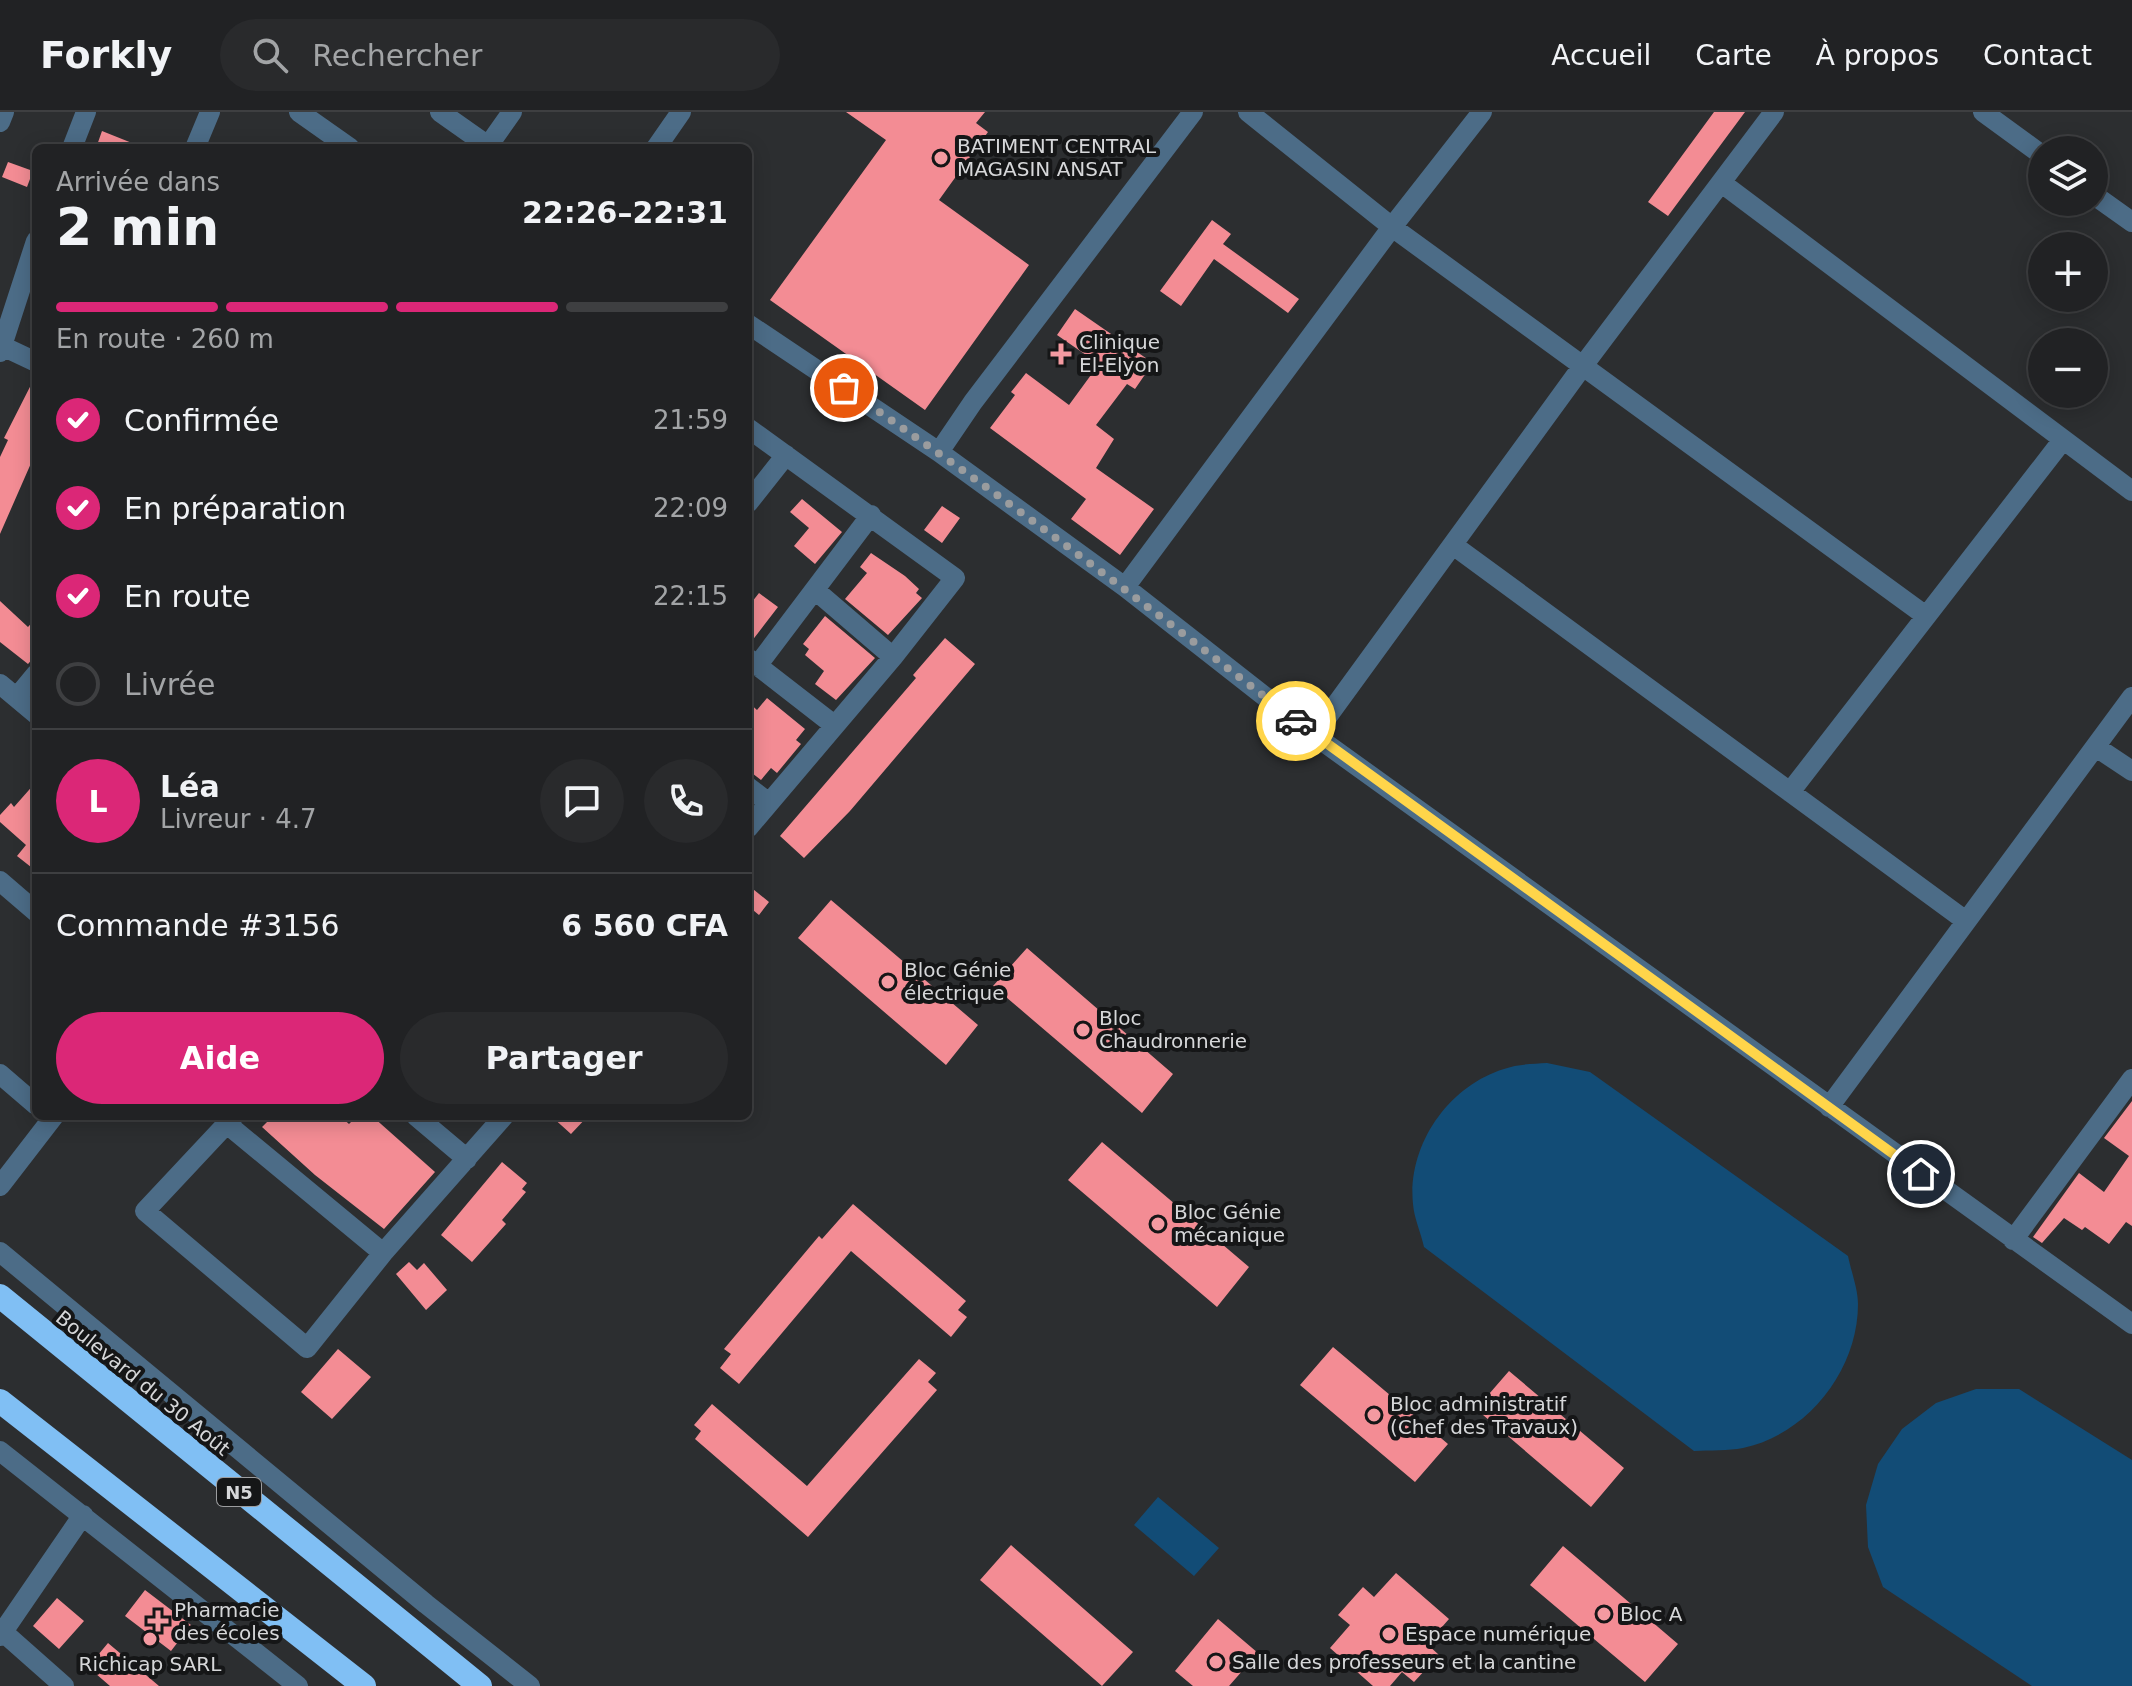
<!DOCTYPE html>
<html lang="fr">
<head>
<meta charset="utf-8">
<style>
  :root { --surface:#212224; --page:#292a2c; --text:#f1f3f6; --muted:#a2a4a6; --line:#3e3f41; --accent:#db2777 }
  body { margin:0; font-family:"DejaVu Sans",sans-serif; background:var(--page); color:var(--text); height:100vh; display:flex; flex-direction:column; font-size:30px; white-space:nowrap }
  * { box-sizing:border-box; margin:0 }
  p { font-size:26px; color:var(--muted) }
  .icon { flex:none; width:44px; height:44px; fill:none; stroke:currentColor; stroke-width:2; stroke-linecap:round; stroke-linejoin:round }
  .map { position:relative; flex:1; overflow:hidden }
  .sheet { position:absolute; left:32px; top:32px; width:720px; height:976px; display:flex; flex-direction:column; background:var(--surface); border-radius:12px; box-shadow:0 4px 20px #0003,0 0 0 2px var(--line) }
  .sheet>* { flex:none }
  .tools { position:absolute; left:2028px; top:24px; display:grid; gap:16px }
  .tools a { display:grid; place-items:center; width:80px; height:80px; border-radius:50%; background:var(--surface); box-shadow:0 4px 20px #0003,0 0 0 2px var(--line); font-size:40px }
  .pin { position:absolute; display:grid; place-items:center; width:68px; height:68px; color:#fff; margin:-34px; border:4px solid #fff; border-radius:50%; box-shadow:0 2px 8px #0007 }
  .courier { position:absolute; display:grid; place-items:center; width:80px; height:80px; margin:-40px; border:6px solid #ffd54a; border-radius:50%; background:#fff; color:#222; box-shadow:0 2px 10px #0007 }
  .summary em { font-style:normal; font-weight:700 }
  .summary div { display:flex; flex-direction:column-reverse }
  .summary { display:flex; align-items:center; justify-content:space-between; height:136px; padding:0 24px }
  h1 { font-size:52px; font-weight:700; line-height:60px }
  .bar { display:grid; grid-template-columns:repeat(4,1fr); gap:12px 8px; align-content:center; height:96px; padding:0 24px }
  .bar i { height:10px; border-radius:6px; background:var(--line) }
  .bar .on { background:var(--accent) }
  .bar p { grid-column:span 4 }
  .line { display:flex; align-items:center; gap:20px; padding:0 24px; border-top:2px solid var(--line) }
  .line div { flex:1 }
  .round { display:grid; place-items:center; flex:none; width:84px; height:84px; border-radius:42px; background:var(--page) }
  ol { padding:0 24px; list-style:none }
  li { display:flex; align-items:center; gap:24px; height:88px }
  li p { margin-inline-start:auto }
  li .icon { padding:8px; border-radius:50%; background:var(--accent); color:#fff; stroke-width:4 }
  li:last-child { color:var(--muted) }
  li i { width:44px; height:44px; border:4px solid var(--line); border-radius:50% }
  .cta { display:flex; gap:16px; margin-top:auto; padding:16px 24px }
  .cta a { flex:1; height:92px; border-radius:48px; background:var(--accent); color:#fff; font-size:32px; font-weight:700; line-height:92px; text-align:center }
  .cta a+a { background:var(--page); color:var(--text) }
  header { display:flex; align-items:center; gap:48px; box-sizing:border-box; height:112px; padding:0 40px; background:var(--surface); border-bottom:2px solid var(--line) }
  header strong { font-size:38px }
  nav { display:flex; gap:44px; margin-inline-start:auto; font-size:28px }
  .search { width:560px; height:72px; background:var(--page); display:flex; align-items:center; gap:20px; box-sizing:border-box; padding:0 28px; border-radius:44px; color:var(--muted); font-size:30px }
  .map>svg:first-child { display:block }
  .green { fill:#124c76 }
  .building { fill:#f38c94 }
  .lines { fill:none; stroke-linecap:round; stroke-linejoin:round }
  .minor { stroke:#4c6c87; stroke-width:20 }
  .highway { stroke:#80bff4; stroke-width:24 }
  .done { stroke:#9a9c9e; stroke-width:8; stroke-dasharray:0 14.4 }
  .route { stroke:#ffd54a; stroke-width:10 }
  .poi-dot { fill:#f49aa1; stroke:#151617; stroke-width:3 }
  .labels { text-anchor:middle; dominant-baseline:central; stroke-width:8; stroke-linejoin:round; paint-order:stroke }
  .shield { fill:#151617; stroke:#9c9d9f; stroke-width:2 }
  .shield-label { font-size:18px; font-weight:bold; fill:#d6d7d9 }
  .poi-label { font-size:20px; fill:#d6d7d9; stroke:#151617; text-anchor:start }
  .street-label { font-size:20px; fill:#d6d7d9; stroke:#151617 }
</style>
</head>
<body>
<header>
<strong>Forkly</strong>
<div class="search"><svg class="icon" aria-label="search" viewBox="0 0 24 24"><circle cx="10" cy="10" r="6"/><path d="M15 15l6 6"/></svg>Rechercher</div>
<nav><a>Accueil</a><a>Carte</a><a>À propos</a><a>Contact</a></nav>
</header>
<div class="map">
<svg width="2132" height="1574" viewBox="0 0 2132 1574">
  <rect width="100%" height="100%" fill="#2c2e30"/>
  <path class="green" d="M 1547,951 L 1590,960 L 1848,1144 C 1851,1159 1858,1177 1858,1192 C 1858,1258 1808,1322 1743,1336 C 1728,1339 1710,1338 1694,1339 L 1424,1135 C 1421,1121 1414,1106 1413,1092 C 1407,1034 1448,974 1504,957 C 1517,952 1533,952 1547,951 Z
    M 1976,1277 L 2019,1277 L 2132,1348 L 2132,1574 L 2032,1574 L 1883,1475 L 1868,1435 L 1866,1393 L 1878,1352 L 1902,1317 L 1936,1291 Z
    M 1158,1385 L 1219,1436 L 1194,1464 L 1134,1413 Z"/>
  <path class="building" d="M 846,0 L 985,0 L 976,11 L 988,20 L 939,88 L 1029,153 L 925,298 L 770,188 L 886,28 Z
    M 1714,0 L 1745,0 L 1668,104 L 1648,90 Z
    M 102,19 L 142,35 L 142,36 L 96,36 Z
    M 8,50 L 33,59 L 27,75 L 2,65 Z
    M 1212,108 L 1231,122 L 1223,132 L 1299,187 L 1288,201 L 1214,147 L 1181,194 L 1160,179 Z
    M 1075,197 L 1153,251 L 1135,277 L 1127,272 L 1096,313 L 1114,327 L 1096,356 L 1154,397 L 1120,443 L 1071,407 L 1086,387 L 990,316 L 1015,283 L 1011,280 L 1026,261 L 1069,293 L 1099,252 L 1057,223 Z
    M 36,263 L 36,330 L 32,349 L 0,422 L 0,345 L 8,328 L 4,326 Z
    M 802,387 L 842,420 L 815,452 L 794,434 L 809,416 L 790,400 Z
    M 942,394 L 960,406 L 942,431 L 924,418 Z
    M 871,441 L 905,464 L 919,477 L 916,481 L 922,486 L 888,523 L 845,487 L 867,461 L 860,455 Z
    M 759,481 L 778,495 L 748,534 L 748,495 Z
    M 0,489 L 28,515 L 36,506 L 36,543 L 28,552 L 0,530 Z
    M 825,504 L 875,546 L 836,588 L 815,572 L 824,559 L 805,543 L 809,537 L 803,532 Z
    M 945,526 L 975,552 L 850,699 L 804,746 L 780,724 L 916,566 L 913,563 Z
    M 767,586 L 805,617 L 796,628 L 801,632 L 777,661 L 771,656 L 761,668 L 748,658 L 748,590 L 757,598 Z
    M 36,670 L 36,759 L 17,744 L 26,733 L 0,710 L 0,703 L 11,691 L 14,695 Z
    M 748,773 L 769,790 L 759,803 L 748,794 Z
    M 831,788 L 978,913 L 946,953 L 798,826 Z
    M 1027,836 L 1173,962 L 1142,1001 L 993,874 Z
    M 2132,989 L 2132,1114 L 2126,1110 L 2109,1132 L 2085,1115 L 2082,1118 L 2064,1106 L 2042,1131 L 2033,1125 L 2079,1061 L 2104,1080 L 2129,1044 L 2104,1026 Z
    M 273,1004 L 340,1004 L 349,1012 L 357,1004 L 372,1004 L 435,1060 L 384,1117 L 315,1063 L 262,1015 Z
    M 551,1004 L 588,1004 L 571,1022 Z
    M 1102,1030 L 1249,1155 L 1217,1195 L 1068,1068 Z
    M 502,1050 L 527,1071 L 522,1077 L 526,1080 L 502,1108 L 506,1112 L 472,1150 L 441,1123 Z
    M 853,1092 L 966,1189 L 958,1198 L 967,1205 L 951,1225 L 851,1139 L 739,1272 L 720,1256 L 731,1242 L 724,1237 L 819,1124 L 822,1127 Z
    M 409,1150 L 417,1158 L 424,1151 L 447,1178 L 426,1198 L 396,1162 Z
    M 1333,1235 L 1448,1332 L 1415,1370 L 1300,1273 Z
    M 338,1237 L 371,1265 L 332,1307 L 301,1280 Z
    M 919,1247 L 936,1261 L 928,1270 L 937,1278 L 808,1425 L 695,1327 L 701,1319 L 694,1313 L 712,1292 L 807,1374 Z
    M 1509,1259 L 1624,1356 L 1591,1395 L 1476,1297 Z
    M 1011,1433 L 1133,1540 L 1102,1574 L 980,1468 Z
    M 1563,1434 L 1678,1532 L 1645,1570 L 1530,1473 Z
    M 1396,1461 L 1449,1507 L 1427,1532 L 1439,1543 L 1414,1570 L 1402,1560 L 1390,1574 L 1373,1574 L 1330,1536 L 1350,1513 L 1338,1503 L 1363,1475 L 1374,1485 Z
    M 145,1478 L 191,1513 L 171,1539 L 125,1504 Z
    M 57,1486 L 84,1509 L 59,1537 L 33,1514 Z
    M 1218,1507 L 1258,1541 L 1229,1574 L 1193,1574 L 1175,1559 Z
    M 108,1531 L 159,1574 L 110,1574 L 88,1555 Z"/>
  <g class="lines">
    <path class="minor" d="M 299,0 L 350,36
      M 440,0 L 491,36
      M 1248,0 L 1392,115 L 1926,504
      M 1983,0 L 2042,43
      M 0,10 L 4,0
      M 488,34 L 512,0
      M 72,36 L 86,0
      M 195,36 L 210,0
      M 656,36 L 681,0
      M 1723,72 L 2132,379
      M 2094,83 L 2132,110
      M 748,212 L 939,340 L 1125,475 L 1314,623 L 2132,1212
      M 2,234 L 36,250
      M 0,240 L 36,129
      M 748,316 L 955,466 L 893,545 L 748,716
      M 939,340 L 973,290 L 1193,0
      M 748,391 L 786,343
      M 1453,433 L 1966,809
      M 1125,475 L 1392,115 L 1482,0
      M 815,478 L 893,545
      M 749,547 L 834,613
      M 757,554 L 871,403
      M 0,572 L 36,602
      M 17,585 L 36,562
      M 1314,623 L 1582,255 L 1774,0
      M 2096,635 L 2132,659
      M 748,675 L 769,691
      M 1790,680 L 2062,329
      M 0,769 L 36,800
      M 0,962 L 36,993
      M 1829,995 L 2132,585
      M 234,1004 L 145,1099 L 307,1236 L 383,1141 L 504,1004
      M 416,1004 L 467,1047
      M 227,1012 L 383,1141
      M 0,1074 L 54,1004
      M 2013,1128 L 2132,967
      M 0,1140 L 426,1492 L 530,1574
      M 0,1339 L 298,1574
      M 3,1520 L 64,1574
      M 0,1524 L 83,1403"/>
    <path class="highway" d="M 0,1184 L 480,1574
      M 0,1289 L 364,1574"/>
  </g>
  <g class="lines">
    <path class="done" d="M 844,276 C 1000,381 1148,494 1296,609"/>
    <path class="route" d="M 1296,609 L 1921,1062"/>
  </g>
  <g class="poi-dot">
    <circle cx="941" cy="46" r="8"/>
    <path d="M1057 230h8v8h8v8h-8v8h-8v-8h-8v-8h8z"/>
    <circle cx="888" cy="870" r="8"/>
    <circle cx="1083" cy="918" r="8"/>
    <circle cx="1158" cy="1112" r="8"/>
    <circle cx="1374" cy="1303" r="8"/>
    <circle cx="1604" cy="1502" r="8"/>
    <path d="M154 1497h8v8h8v8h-8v8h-8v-8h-8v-8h8z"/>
    <circle cx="1389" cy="1522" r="8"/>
    <circle cx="150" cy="1527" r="8"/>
    <circle cx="1216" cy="1550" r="8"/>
  </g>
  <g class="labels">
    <rect class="shield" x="217" y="1366" width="44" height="28" rx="6"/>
    <g class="shield-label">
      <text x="239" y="1380">N5</text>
    </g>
    <g class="poi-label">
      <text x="957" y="34">BATIMENT CENTRAL<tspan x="957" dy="23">MAGASIN ANSAT</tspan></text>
      <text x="1079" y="230">Clinique<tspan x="1079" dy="23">El-Elyon</tspan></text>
      <text x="904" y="858">Bloc Génie<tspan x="904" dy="23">électrique</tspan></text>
      <text x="1099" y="906">Bloc<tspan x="1099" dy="23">Chaudronnerie</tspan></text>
      <text x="1174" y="1100">Bloc Génie<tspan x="1174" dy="23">mécanique</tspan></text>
      <text x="1390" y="1292">Bloc administratif<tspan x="1390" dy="23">(Chef des Travaux)</tspan></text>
      <text x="174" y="1498">Pharmacie<tspan x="174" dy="23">des écoles</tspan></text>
      <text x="1620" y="1502">Bloc A</text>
      <text x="1405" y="1522">Espace numérique</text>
      <text x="1232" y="1550">Salle des professeurs et la cantine</text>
      <text x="150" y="1552" text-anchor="middle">Richicap SARL</text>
    </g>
    <g class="street-label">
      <text transform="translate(143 1271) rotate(39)">Boulevard du 30 Août</text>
    </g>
  </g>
</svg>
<div class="tools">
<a><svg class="icon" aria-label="layers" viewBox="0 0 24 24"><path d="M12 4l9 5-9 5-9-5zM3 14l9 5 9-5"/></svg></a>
<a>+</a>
<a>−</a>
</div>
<div class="pin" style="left:844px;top:276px;background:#ea580c"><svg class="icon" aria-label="bag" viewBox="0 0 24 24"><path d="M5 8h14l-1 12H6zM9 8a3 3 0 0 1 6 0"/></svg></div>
<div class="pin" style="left:1921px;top:1062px;background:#1f2937"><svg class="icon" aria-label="home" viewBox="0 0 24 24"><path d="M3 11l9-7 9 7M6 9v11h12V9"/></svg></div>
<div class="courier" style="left:1296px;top:609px"><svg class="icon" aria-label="car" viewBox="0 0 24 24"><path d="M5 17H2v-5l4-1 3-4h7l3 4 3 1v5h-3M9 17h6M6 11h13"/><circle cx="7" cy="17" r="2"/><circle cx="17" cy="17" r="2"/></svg></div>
<section class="sheet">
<div class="summary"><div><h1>2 min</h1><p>Arrivée dans</p></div><em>22:26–22:31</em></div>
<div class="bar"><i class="on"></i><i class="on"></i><i class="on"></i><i></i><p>En route · 260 m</p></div>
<ol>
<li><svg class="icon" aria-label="check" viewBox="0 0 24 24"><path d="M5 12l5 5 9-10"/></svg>Confirmée<p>21:59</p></li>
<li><svg class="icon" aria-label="check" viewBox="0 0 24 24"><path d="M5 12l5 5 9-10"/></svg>En préparation<p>22:09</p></li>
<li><svg class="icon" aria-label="check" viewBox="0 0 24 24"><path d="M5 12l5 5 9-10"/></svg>En route<p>22:15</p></li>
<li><i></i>Livrée</li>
</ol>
<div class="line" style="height:144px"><b class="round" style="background:var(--accent);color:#fff">L</b><div><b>Léa</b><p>Livreur · 4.7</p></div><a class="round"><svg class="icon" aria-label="chat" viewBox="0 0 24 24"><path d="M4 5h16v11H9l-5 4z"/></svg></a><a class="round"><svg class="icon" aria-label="phone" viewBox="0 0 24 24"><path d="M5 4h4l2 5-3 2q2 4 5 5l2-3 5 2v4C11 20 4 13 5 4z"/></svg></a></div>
<div class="line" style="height:104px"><div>Commande #3156</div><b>6 560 CFA</b></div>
<div class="cta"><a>Aide</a><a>Partager</a></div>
</section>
</div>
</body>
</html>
